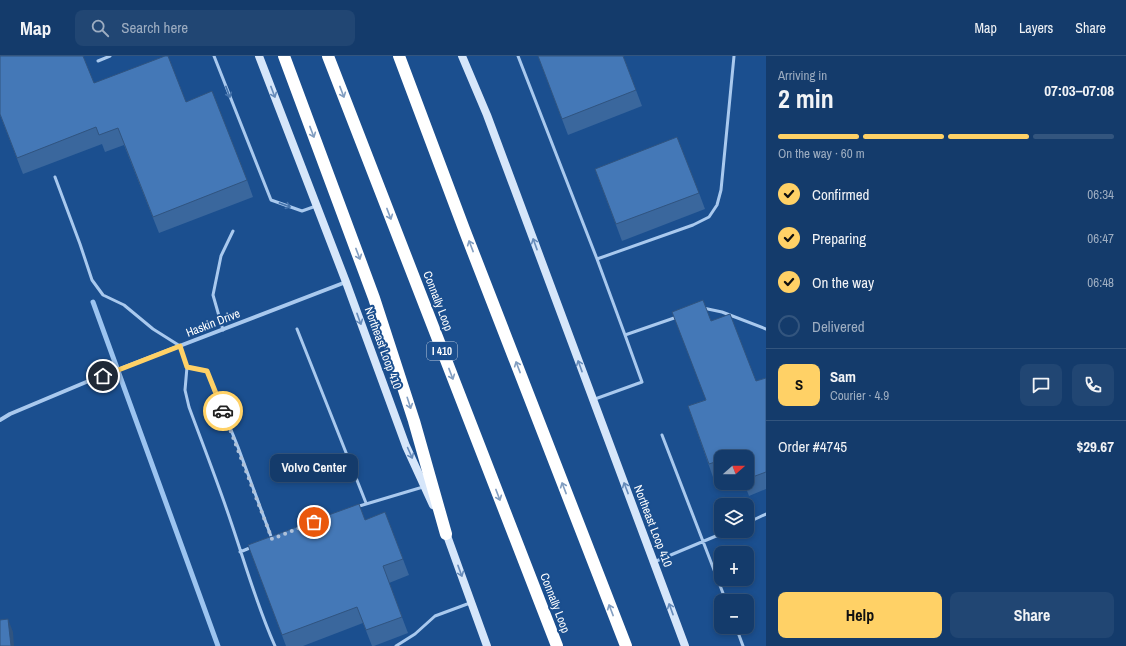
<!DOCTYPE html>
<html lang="en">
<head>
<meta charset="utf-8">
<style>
  :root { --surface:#143b6b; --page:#214673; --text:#f1f3f6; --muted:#9dadc1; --line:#33557e; --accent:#ffd166 }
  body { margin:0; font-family:"Archivo Narrow",sans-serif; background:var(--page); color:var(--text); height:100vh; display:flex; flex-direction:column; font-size:15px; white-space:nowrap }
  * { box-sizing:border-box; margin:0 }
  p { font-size:13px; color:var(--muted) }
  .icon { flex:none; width:22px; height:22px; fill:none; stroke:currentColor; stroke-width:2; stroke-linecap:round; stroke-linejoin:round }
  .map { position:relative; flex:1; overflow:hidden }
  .details { display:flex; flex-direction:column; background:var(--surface); width:360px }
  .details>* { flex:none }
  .needle { width:26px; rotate:69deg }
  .tools { position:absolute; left:714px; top:394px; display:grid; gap:8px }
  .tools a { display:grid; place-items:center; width:40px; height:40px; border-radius:8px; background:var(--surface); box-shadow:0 2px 6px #0003,0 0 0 1px var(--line); font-size:20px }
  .pin { position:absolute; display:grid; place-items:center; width:34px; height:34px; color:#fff; margin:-17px; border:2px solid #fff; border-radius:50%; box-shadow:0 1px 4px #0007 }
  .courier { position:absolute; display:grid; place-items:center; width:40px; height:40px; margin:-20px; border:3px solid #ffd166; border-radius:50%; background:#fff; color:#222; box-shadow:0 1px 5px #0007 }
  .bubble { position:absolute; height:28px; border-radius:8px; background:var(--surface); box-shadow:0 2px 6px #0003,0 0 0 1px var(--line); font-size:13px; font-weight:800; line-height:28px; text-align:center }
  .overview em { font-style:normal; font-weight:800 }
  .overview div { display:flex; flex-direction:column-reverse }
  .overview { display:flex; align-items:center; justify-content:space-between; height:68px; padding:0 12px }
  h1 { font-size:26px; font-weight:800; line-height:30px }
  .bar { display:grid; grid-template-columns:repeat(4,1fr); gap:6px 4px; align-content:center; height:48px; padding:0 12px }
  .bar i { height:5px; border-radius:3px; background:var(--line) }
  .bar .current { background:var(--accent) }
  .bar p { grid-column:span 4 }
  .line { display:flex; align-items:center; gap:10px; padding:0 12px; border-top:1px solid var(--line) }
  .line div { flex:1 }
  .round { display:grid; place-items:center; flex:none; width:42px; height:42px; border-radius:8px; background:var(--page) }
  ol { padding:0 12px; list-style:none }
  li { display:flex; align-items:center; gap:12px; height:44px }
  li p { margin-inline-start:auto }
  li .icon { padding:4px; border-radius:50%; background:var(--accent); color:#111; stroke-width:4 }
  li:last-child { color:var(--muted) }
  li i { width:22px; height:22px; border:2px solid var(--line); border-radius:50% }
  .cta { display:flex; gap:8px; margin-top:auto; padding:8px 12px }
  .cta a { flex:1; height:46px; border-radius:8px; background:var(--accent); color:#111; font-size:16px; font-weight:800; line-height:46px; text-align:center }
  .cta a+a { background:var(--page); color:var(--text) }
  header { display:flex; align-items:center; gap:24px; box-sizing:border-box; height:56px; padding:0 20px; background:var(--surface); border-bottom:1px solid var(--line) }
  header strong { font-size:19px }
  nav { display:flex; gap:22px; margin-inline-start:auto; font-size:14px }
  .search { width:280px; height:36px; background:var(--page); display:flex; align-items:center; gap:10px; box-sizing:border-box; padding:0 14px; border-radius:8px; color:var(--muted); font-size:15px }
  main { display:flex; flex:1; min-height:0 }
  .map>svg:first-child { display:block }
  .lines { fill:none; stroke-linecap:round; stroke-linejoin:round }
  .stream { stroke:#9cc4f0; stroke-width:5 }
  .lane { stroke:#a9c9ee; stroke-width:3 }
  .street { stroke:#a9c9ee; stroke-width:4 }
  .secondary { stroke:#d6e6fa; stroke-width:8 }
  .highway { stroke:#fff; stroke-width:12 }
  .wall { fill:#3a679d }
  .shaded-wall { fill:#305480 }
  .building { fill:#4478b7; stroke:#305480 }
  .oneway { stroke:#4674ac }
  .oneway2 { stroke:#668bba }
  .oneway3 { stroke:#829ec1 }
  .done { stroke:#afc1d8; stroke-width:4; stroke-dasharray:0 7.2 }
  .route { stroke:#ffd166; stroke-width:5 }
  .labels { text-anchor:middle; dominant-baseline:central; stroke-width:4; stroke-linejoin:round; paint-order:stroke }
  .shield { fill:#1b4f8f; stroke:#bbcadd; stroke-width:1 }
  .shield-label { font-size:11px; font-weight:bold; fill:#fff }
  .street-label { font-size:12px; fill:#fff; stroke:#1b4f8f }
</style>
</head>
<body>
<header>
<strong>Map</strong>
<div class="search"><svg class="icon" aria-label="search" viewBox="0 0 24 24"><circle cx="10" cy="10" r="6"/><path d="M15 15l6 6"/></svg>Search here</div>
<nav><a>Map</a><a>Layers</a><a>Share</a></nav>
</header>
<main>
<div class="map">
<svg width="766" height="590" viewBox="0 0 766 590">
  <rect width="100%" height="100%" fill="#1b4f8f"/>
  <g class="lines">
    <path class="stream" d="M 93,246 L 218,590"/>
    <path class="lane" d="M 214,0 L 271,144 L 302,155 L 316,150
      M 518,0 L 597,203 L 625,279 L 677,261
      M 98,5 L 110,0
      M 55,121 L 80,188 L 92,224 L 103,239 L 124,249 L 153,273 L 180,290 L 187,311 L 185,334 L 189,351 C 203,389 218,427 231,466 C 245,507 257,550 275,590
      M 597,203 L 693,169 L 709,161 L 717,149 L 721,134 L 734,0
      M 703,252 L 722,256 L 766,273
      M 297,273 L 366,447
      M 223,274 L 213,239 L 221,200 L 233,175
      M 187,311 L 207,315 L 238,391 L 272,483
      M 595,343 L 642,326 L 625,279
      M 662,379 L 726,545
      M 356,451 L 423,431
      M 747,467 L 766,458
      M 240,496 L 252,491
      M 654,506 L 728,475
      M 736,571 L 743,590
      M 396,590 L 415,578 L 435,560 L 470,547"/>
    <path class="street" d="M 0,364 L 10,358 L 91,324 L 346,226"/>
    <path class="secondary" d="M 259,0 L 346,226 L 406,390 L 433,449
      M 462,0 L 487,59 L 685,590
      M 445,474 L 487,590"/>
    <path class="highway" d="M 284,0 L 374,242 L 414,365 L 446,478
      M 328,0 L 557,590
      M 399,0 L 464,173 L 626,590"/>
  </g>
  <path class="wall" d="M 0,0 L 94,27 L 186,46 L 247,124 L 253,141 L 159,177 L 124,89 L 105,96 L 102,88 L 23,118 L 0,59 Z
    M 538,0 L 623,0 L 642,50 L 568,79 Z
    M 595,113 L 699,137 L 705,153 L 622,185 Z
    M 711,265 L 756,325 L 766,322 L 766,433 L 749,440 L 744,427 L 747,427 L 747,401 L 721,401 L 721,421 L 714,424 L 688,350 L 705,344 Z
    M 385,456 L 409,519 L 389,527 L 408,577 L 374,590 L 372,590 L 363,567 L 303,590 L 286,590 L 248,489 L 323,461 L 365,464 Z"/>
  <path class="shaded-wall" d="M 8,563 L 13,576 L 14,590 L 11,590 Z"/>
  <path class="building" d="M 0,0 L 83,0 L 94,27 L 165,0 L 168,0 L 186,46 L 212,35 L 247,124 L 153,161 L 118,72 L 99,79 L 96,71 L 17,102 L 0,58 Z
    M 538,0 L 623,0 L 636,34 L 562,63 Z
    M 677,81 L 699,137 L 616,168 L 595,113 Z
    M 703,244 L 711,265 L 730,258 L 756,325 L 766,322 L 766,416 L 747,423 L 747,401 L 735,401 L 734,399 L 729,401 L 721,401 L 721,404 L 709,408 L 688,350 L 706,344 L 672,256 Z
    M 359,448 L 365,464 L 385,456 L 403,503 L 383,510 L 402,561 L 366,574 L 357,551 L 282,579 L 248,489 L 305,468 L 300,456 L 319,449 L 323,461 Z
    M 8,563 L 11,590 L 0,590 L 0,564 Z"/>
  <defs><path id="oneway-shaft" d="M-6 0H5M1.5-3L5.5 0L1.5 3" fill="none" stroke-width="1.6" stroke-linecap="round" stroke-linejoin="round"/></defs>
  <g class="oneway">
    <use href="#oneway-shaft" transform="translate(228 36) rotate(69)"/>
    <use href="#oneway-shaft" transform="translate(285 149) rotate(20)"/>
  </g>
  <g class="oneway2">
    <use href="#oneway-shaft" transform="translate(273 36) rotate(69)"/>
    <use href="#oneway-shaft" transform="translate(535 188) rotate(-110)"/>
    <use href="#oneway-shaft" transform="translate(359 263) rotate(70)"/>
    <use href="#oneway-shaft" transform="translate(580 310) rotate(-110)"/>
    <use href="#oneway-shaft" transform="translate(410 397) rotate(66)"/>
    <use href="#oneway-shaft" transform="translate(626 432) rotate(-111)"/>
    <use href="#oneway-shaft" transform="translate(460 515) rotate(70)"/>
    <use href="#oneway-shaft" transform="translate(671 553) rotate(-110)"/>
  </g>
  <g class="oneway3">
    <use href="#oneway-shaft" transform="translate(342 36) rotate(69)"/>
    <use href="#oneway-shaft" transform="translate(312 76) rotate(69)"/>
    <use href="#oneway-shaft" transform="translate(389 158) rotate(69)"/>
    <use href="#oneway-shaft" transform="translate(471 190) rotate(-111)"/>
    <use href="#oneway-shaft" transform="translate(358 198) rotate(69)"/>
    <use href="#oneway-shaft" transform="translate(518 311) rotate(-111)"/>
    <use href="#oneway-shaft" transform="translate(451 318) rotate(69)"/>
    <use href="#oneway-shaft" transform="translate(409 347) rotate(72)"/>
    <use href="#oneway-shaft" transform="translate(564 432) rotate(-111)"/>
    <use href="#oneway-shaft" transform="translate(498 439) rotate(69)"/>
    <use href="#oneway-shaft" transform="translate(611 554) rotate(-111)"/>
  </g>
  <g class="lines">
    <path class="done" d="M 223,355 L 272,483 L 314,466"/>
    <path class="route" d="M 103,320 L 180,290 L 187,311 L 207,315 L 223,355"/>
  </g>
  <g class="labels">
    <rect class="shield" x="427" y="286" width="30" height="18" rx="3"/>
    <g class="shield-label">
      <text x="442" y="295">I 410</text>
    </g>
    <g class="street-label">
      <text transform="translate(438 245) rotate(69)">Connally Loop</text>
      <text transform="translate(213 267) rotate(-21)">Haskin Drive</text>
      <text transform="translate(383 292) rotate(70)">Northeast Loop 410</text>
      <text transform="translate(653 470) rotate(69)">Northeast Loop 410</text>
      <text transform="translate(555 547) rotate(69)">Connally Loop</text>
    </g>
  </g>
</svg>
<div class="tools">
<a><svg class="needle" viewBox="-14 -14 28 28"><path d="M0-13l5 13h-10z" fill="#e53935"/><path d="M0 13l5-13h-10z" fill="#9dadc1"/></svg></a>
<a><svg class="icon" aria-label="layers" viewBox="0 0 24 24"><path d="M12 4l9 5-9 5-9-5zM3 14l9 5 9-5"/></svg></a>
<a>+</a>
<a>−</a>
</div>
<div class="pin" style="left:314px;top:466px;background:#ea580c"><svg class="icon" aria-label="bag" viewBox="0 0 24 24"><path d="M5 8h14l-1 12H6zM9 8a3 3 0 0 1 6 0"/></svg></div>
<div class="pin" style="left:103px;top:320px;background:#1f2937"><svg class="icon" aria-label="home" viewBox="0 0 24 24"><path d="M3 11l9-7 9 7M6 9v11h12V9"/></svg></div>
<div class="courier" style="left:223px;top:355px"><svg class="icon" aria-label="car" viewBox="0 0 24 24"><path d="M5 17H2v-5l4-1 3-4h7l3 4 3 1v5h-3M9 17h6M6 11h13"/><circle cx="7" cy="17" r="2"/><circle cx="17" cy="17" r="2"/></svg></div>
<div class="bubble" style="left:270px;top:398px;width:88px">Volvo Center</div>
</div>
<section class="details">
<div class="overview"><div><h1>2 min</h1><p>Arriving in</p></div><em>07:03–07:08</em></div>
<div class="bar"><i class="current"></i><i class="current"></i><i class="current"></i><i></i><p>On the way · 60 m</p></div>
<ol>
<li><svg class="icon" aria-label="check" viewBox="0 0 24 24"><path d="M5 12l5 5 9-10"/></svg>Confirmed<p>06:34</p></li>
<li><svg class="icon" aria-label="check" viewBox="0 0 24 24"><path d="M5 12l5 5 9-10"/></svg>Preparing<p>06:47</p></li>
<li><svg class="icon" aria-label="check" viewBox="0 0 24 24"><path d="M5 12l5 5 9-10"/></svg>On the way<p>06:48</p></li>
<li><i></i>Delivered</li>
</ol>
<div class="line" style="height:72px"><b class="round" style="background:var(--accent);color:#111">S</b><div><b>Sam</b><p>Courier · 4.9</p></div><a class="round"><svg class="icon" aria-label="chat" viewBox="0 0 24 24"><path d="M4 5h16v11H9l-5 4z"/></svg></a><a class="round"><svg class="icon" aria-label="phone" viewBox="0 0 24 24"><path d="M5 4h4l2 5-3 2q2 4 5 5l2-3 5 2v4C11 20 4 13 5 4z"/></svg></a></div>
<div class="line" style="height:52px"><div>Order #4745</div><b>$29.67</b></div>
<div class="cta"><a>Help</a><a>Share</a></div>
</section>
</main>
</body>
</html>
